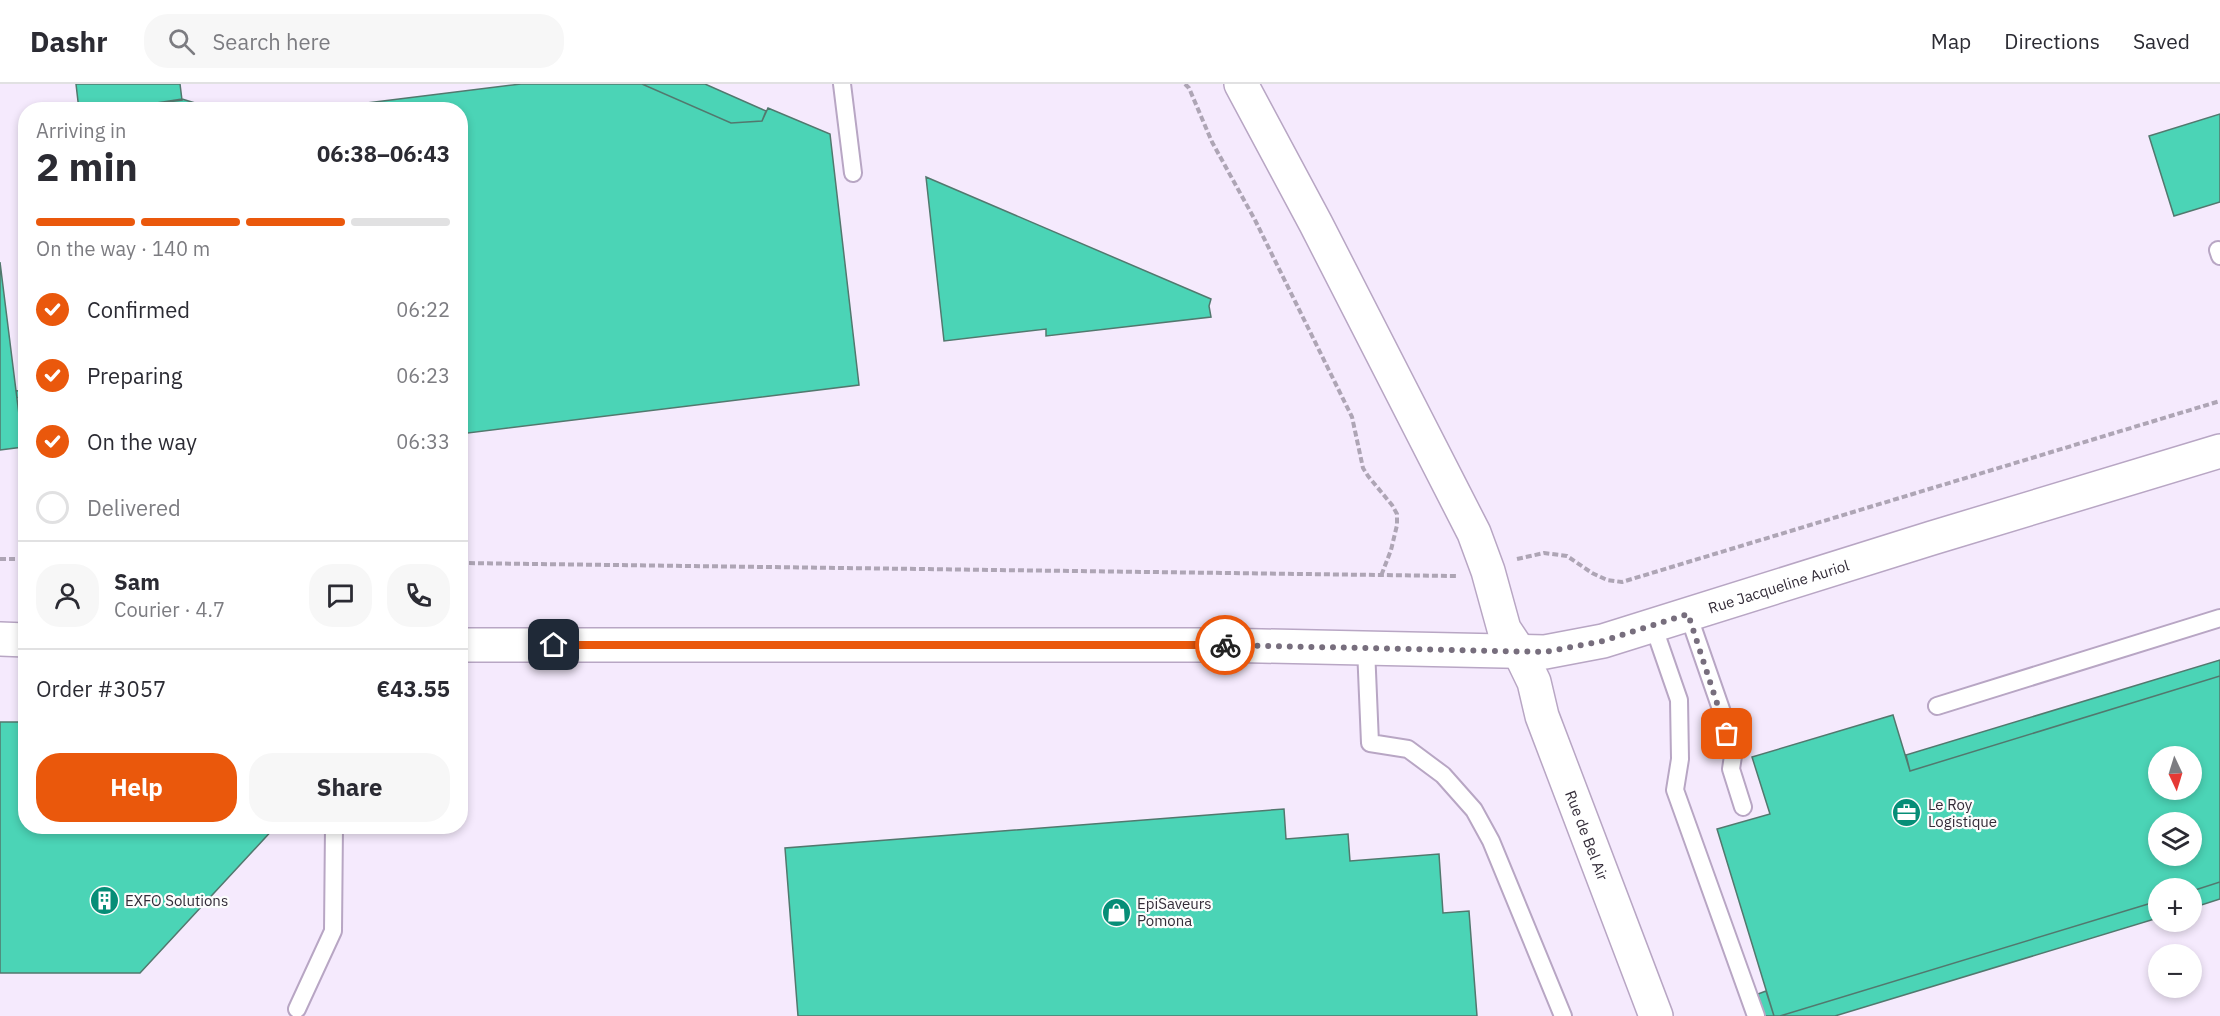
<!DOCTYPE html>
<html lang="en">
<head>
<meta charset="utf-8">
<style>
  :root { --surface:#fff; --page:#f7f7f7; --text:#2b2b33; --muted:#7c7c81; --line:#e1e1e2; --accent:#ea580c }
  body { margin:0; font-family:"IBM Plex Sans",sans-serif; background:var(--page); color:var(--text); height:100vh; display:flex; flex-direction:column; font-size:22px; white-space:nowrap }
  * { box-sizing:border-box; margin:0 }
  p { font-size:20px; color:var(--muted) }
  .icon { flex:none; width:33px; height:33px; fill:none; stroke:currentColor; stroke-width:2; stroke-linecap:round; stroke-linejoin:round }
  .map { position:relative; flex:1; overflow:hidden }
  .side { position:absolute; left:18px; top:18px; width:450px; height:732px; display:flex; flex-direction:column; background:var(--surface); border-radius:24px; box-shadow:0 3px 9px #0003 }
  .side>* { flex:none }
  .needle { width:39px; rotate:176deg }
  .buttons { position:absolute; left:2148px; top:662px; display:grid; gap:12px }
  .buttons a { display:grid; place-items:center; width:54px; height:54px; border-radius:50%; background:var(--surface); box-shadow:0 3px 9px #0003; font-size:30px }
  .pin { position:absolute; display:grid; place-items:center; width:51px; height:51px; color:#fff; margin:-26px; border-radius:12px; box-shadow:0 3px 9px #0006 }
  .courier { position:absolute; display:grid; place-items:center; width:60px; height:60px; margin:-30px; border:4px solid #ea580c; border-radius:50%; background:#fff; color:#222; box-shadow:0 2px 8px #0007 }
  .head em { font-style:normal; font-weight:800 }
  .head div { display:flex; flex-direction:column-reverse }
  .head { display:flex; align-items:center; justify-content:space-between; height:102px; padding:0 18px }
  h1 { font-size:39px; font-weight:800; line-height:45px }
  .bar { display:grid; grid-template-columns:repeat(4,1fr); gap:9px 6px; align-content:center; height:72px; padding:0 18px }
  .bar i { height:8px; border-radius:4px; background:var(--line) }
  .bar .active { background:var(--accent) }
  .bar p { grid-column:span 4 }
  .line { display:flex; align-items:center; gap:15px; padding:0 18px; border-top:2px solid var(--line) }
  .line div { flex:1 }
  .round { display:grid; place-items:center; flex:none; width:63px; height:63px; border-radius:24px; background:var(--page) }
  ol { padding:0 18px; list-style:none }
  li { display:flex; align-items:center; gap:18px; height:66px }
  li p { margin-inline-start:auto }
  li .icon { padding:6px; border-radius:50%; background:var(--accent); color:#fff; stroke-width:4 }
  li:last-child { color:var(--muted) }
  li i { width:33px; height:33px; border:3px solid var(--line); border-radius:50% }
  .action { display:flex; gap:12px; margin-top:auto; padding:12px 18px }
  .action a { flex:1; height:69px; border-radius:24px; background:var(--accent); color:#fff; font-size:24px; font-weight:800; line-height:69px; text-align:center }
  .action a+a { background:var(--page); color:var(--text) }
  header { display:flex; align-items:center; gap:36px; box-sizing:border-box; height:84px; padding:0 30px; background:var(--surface); border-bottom:2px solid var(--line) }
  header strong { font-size:28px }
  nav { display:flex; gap:33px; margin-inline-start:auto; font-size:21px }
  .search { width:420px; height:54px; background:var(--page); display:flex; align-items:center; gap:15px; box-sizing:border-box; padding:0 21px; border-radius:24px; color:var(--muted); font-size:22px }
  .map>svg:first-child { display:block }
  .building { fill:#4bd4b6; stroke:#52786e; stroke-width:1.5; fill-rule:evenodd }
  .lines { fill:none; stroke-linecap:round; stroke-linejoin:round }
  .service-casing { stroke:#b8a6c4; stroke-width:20 }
  .minor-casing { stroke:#b8a6c4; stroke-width:36 }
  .tertiary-casing { stroke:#b8a6c4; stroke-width:36 }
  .path { stroke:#aea5b5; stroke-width:4; stroke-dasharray:6 3; stroke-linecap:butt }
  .service { stroke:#fff; stroke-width:16 }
  .minor { stroke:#fff; stroke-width:33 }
  .tertiary { stroke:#fff; stroke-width:33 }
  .done { stroke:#776e7d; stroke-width:6; stroke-dasharray:0 10.8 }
  .route { stroke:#ea580c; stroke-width:8 }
  .labels { text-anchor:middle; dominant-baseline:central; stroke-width:4.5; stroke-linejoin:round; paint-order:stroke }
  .street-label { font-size:15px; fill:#332c38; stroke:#fcfcfc }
  .poi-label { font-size:15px; fill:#332c38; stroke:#fcfcfc; text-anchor:start }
</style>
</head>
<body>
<header>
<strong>Dashr</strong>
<div class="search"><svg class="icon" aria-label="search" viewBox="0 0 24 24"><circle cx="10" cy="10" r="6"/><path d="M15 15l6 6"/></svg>Search here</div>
<nav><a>Map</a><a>Directions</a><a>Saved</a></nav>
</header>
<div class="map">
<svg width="2220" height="932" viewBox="0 0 2220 932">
  <rect width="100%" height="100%" fill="#f5eafd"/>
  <path class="building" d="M 76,0 L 180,0 L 182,16 L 107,26 L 79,26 Z
    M 521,0 L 642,0 L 731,39 L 762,37 L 768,24 L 830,50 L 859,301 L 460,350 L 460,26 L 310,26 Z
    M 642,0 L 705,0 L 766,27 L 762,37 L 731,39 Z
    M 182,15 L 218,26 L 131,26 L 131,23 Z
    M 2220,30 L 2220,118 L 2174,132 L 2149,52 Z
    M 926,93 L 1211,215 L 1209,222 L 1211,233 L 1046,252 L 1046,245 L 944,257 Z
    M 0,178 L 23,363 L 0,366 Z
    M 26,306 L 26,313 L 17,314 L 16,307 Z
    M 2220,576 L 2220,592 L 1910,687 L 1906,671 Z
    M 2220,592 L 2220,798 L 2192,807 L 2192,804 L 2158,804 L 2158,817 L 1780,932 L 1774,932 L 1717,745 L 1770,730 L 1752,673 L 1893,631 L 1910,687 ZM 2158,672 L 2192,672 L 2192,705 L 2158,705 ZM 2158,738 L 2192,738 L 2192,771 L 2158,771 Z
    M 0,638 L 26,638 L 26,742 L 276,742 L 140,889 L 0,889 Z
    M 1284,725 L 1286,755 L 1348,750 L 1350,777 L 1439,770 L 1443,829 L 1469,827 L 1477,932 L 798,932 L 785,764 Z
    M 2220,798 L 2220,815 L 2192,824 L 2192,807 Z
    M 2158,817 L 2158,834 L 1835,932 L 1780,932 Z
    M 1766,907 L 1774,932 L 1764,932 L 1758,910 Z"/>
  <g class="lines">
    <defs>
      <path id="service" d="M 842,0 L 853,89
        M 2218,166 L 2220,172
        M 1688,530 L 1722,628 L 1733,672 L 1731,685 L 1743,723
        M 1653,541 L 1679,616 L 1680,675 L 1675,706 L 1756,932
        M 1366,564 L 1370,659 L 1408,665 L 1443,691 L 1474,726 L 1491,757 L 1563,932
        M 1937,622 L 2220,534
        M 297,925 L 333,847 L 334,742"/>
      <g id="minor">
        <path id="s1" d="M 1241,0 L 1316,140 L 1474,449 L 1488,487 L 1504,545 L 1520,569 L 1534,598 L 1542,632 L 1656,932"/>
      </g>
      <g id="tertiary">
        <path d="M 0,555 L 26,556"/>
        <path id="s2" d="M 460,561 L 1219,561 L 1545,568 L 1603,557 L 1932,454 L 2220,367"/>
      </g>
    </defs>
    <use href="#service" class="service-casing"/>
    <use href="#minor" class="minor-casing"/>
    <use href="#tertiary" class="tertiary-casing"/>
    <path class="path" d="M 1185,0 L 1189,4 L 1212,58 L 1255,136 L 1352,333 L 1363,384 L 1368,392 L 1392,421 L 1397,430 L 1397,441 L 1391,466 L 1381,492
      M 0,475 L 26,475
      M 1517,475 L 1544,469 L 1567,472 L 1592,489 L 1607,496 L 1622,498 L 2220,317
      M 460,479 L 1456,492"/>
    <use href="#service" class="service"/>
    <use href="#minor" class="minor"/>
    <use href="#tertiary" class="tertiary"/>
  </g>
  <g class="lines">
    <path class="done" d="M 1225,561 L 1545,568 L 1603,557 L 1688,530 L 1727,650"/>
    <path class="route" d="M 554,561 L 1225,561"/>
  </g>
  <defs>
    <symbol id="office-disc" viewBox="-11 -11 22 22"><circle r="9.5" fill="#068e77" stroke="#fcfcfc"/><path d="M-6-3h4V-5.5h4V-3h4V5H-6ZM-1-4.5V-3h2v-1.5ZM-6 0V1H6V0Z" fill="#fff"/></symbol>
    <symbol id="building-disc" viewBox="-11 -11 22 22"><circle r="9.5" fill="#068e77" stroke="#fcfcfc"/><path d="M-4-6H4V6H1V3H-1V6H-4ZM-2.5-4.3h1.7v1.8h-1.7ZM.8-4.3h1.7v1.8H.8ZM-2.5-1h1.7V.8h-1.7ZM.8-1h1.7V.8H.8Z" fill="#fff"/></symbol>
    <symbol id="shop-disc" viewBox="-11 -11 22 22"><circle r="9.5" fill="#068e77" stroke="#fcfcfc"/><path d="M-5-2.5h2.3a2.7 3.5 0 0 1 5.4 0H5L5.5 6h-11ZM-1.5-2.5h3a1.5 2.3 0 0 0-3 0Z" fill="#fff"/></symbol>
  </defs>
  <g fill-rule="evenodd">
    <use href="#office-disc" x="1890" y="712" width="33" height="33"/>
    <use href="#building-disc" x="88" y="800" width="33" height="33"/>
    <use href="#shop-disc" x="1100" y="812" width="33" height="33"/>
  </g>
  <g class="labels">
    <g class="street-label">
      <text stroke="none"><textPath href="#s2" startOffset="1328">Rue Jacqueline Auriol</textPath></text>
      <text stroke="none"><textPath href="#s1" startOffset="830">Rue de Bel Air</textPath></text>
    </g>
    <g class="poi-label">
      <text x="1928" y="720">Le Roy<tspan x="1928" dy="17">Logistique</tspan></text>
      <text x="125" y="816">EXFO Solutions</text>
      <text x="1137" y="819">EpiSaveurs<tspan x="1137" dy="17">Pomona</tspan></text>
    </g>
  </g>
</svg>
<div class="buttons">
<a><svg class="needle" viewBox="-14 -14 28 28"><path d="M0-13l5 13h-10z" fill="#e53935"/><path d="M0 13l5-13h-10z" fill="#7c7c81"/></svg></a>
<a><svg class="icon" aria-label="layers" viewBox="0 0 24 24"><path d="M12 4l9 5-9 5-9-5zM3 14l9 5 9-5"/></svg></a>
<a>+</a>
<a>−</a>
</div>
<div class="pin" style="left:1727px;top:650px;background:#ea580c"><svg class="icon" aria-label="bag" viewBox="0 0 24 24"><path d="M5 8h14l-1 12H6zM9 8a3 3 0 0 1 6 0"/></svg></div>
<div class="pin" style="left:554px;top:561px;background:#1f2937"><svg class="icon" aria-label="home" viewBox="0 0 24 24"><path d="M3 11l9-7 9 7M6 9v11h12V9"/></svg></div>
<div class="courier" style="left:1225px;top:561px"><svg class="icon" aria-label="bike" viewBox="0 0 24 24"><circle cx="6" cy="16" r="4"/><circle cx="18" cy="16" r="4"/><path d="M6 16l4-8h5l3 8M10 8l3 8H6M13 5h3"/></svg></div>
<section class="side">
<div class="head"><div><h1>2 min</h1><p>Arriving in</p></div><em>06:38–06:43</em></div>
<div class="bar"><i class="active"></i><i class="active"></i><i class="active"></i><i></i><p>On the way · 140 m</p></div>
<ol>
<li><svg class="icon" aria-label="check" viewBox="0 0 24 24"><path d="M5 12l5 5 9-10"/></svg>Confirmed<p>06:22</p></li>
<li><svg class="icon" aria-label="check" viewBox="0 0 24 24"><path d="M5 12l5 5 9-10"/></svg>Preparing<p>06:23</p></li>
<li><svg class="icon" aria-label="check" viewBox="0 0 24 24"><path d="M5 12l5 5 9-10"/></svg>On the way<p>06:33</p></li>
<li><i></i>Delivered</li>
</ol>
<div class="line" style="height:108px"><a class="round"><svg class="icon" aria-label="person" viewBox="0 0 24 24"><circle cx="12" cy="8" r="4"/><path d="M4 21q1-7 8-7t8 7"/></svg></a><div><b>Sam</b><p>Courier · 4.7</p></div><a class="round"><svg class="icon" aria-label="chat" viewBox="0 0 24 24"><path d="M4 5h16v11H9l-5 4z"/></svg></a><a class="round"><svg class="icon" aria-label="phone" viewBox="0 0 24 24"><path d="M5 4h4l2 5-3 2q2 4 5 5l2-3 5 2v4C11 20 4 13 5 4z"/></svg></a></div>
<div class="line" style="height:78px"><div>Order #3057</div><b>€43.55</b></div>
<div class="action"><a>Help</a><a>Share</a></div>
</section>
</div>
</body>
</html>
